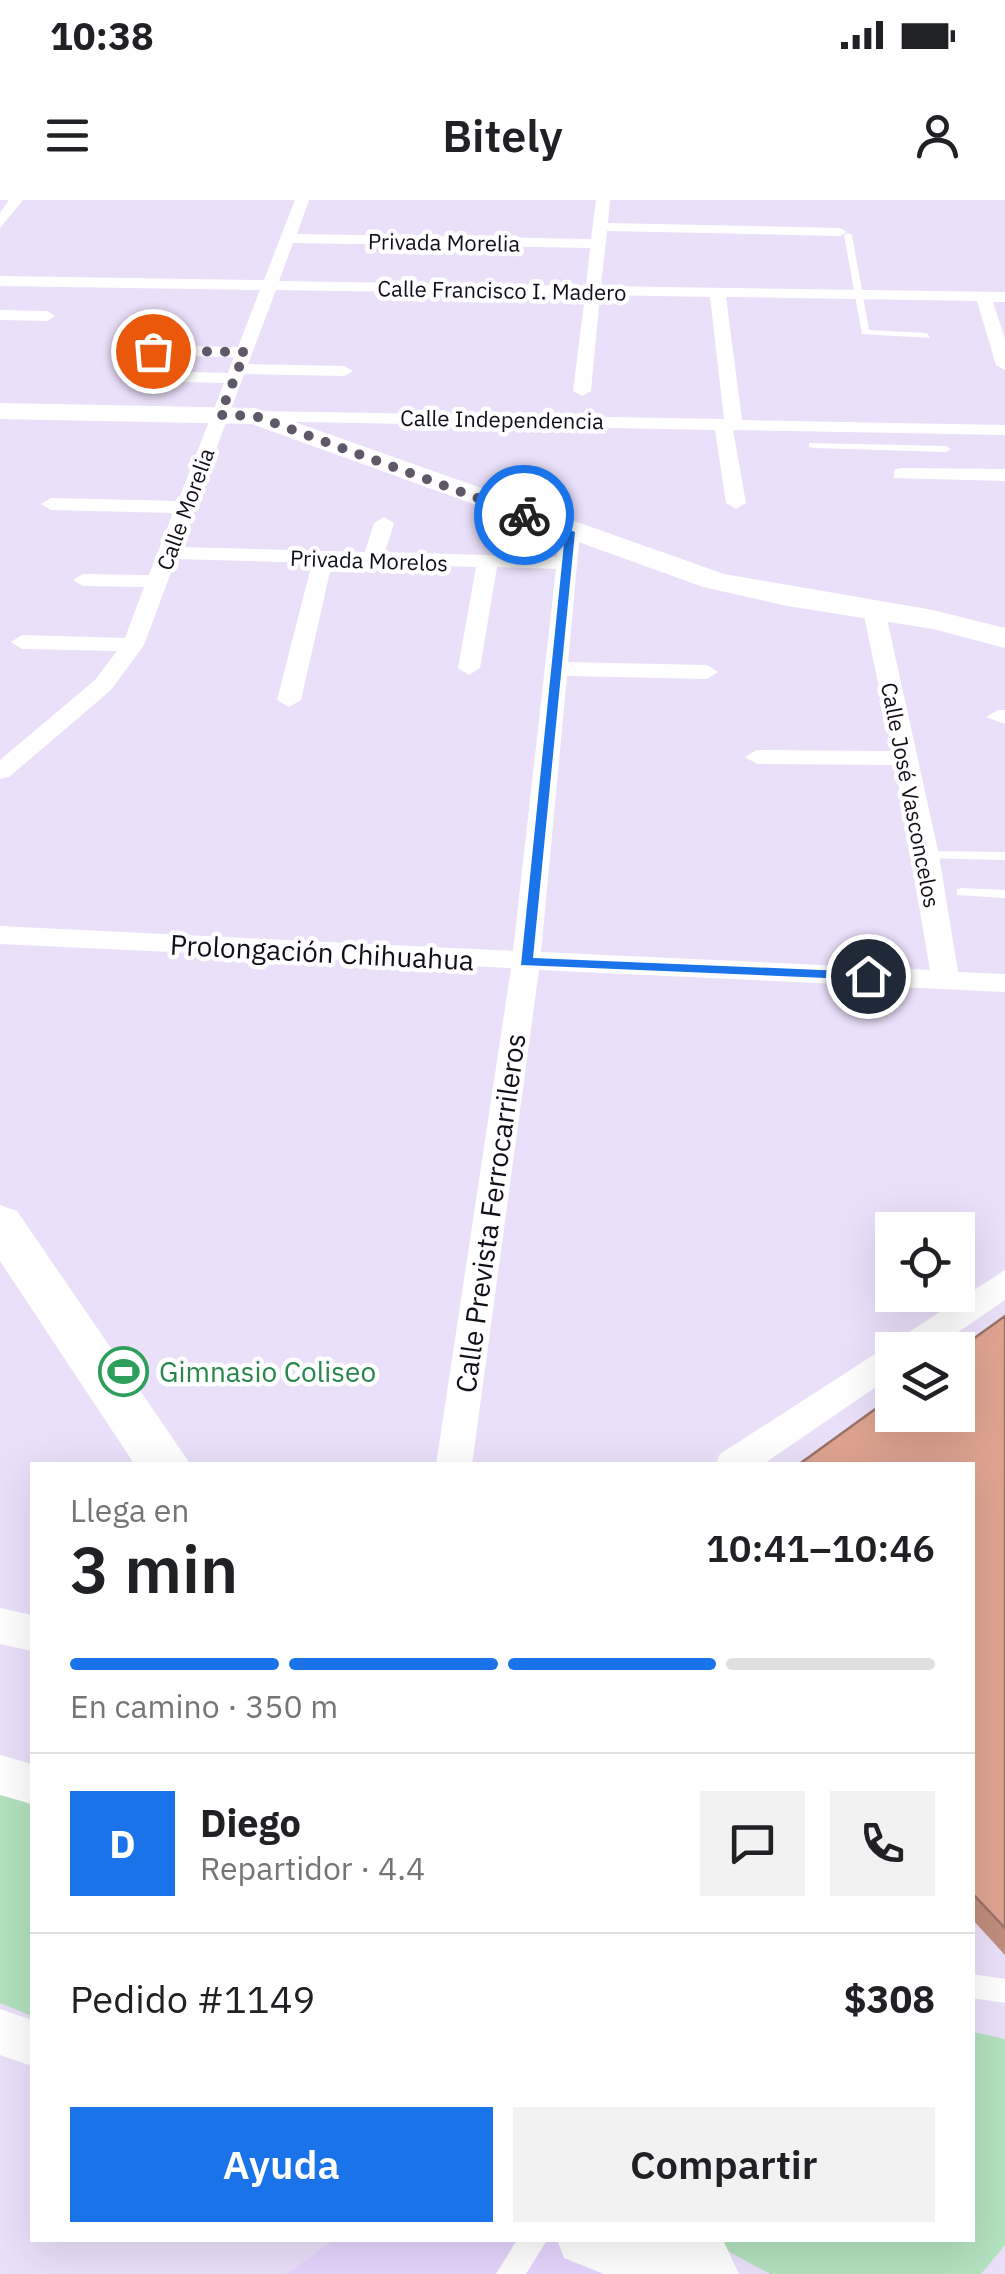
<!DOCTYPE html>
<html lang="es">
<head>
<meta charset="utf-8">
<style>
  :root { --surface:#fff; --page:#f2f2f2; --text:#202124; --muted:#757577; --line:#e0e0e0; --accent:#1a73e8 }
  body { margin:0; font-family:"IBM Plex Sans",sans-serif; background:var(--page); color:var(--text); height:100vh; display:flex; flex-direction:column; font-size:38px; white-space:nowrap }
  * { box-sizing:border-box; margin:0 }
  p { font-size:32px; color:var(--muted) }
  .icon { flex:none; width:55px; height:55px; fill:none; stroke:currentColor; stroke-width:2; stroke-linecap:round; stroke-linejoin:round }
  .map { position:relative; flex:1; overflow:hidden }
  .drawer { position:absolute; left:30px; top:1262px; width:945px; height:780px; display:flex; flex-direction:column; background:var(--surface); border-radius:0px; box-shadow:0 10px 40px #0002 }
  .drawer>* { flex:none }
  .tools { position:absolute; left:875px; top:1012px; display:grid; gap:20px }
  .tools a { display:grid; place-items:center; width:100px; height:100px; border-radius:0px; background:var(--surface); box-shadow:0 10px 40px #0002; font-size:50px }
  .pin { position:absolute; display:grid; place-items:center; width:85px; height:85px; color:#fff; margin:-42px; border:5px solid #fff; border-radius:50%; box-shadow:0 2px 10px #0007 }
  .courier { position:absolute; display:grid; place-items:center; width:100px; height:100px; margin:-50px; border:8px solid #1a73e8; border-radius:50%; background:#fff; color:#222; box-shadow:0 2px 12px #0007 }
  .head em { font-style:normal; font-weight:600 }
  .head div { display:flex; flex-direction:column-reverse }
  .head { display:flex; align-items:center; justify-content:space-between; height:170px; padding:0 40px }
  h1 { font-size:65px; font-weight:600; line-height:75px }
  .bar { display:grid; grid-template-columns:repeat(4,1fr); gap:15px 10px; align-content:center; height:120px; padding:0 40px }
  .bar i { height:12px; border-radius:8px; background:var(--line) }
  .bar .current { background:var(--accent) }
  .bar p { grid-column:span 4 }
  .line { display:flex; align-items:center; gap:25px; padding:0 40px; border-top:2px solid var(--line) }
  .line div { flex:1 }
  .round { display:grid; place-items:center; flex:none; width:105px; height:105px; border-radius:0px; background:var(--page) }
  .button { display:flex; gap:20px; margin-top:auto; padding:20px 40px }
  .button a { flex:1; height:115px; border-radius:0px; background:var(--accent); color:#fff; font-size:40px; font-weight:600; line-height:115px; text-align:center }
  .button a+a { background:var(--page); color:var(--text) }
  .status { display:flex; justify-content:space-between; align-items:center; height:70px; padding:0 50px; background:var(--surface); direction:ltr }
  .status svg { height:28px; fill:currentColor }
  header { display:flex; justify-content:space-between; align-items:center; height:130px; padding:0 40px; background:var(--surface); font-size:45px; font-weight:600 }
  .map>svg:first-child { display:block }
  .built { fill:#e6d5fd }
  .green { fill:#b3e2bf }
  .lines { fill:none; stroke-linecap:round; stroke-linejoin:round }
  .lane { fill:#fff; fill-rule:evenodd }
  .street { fill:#fff; fill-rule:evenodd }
  .secondary { fill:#fff; fill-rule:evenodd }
  .wall { fill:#c08d7d }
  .building { fill:#dfa491; stroke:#9c7366; stroke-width:2.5 }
  .route { fill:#1a73e8 }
  .done { stroke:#5f5868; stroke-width:10; stroke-dasharray:0 18 }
  .labels { text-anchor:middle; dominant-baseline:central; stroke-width:9; stroke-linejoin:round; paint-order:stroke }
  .far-street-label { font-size:22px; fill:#130e19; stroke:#fff }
  .street-label { font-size:28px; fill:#130e19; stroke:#fff }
  .leisure-label { font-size:28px; fill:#27864d; stroke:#fff; text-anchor:start }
</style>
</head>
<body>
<div class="status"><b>10:38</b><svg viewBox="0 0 49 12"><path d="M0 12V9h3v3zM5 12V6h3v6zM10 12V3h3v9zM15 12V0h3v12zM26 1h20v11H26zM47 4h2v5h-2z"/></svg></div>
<header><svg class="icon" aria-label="menu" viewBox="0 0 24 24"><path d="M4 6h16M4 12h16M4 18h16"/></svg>Bitely<svg class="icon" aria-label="person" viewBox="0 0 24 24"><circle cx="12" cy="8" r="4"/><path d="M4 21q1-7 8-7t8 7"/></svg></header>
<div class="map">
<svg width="1005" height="2074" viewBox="0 0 1005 2074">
  <rect width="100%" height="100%" fill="#ebe0fa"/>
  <path class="built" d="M 334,2040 L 633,2040 L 659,2074 L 287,2074 Z"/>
  <path class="green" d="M 0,1592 L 32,1605 L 32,1816 L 0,1803 Z
    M 973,1832 L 1005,1839 L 1005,2045 L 981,2074 L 770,2074 L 708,2040 L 972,2040 Z"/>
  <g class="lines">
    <path class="lane" d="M 848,33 L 852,35 L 869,130 L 927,133 L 930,138 L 862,134 L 844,35 Z
      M 809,243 L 946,246 L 951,249 L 946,252 L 813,248 L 809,247 Z
      M 926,651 L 1005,652 L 1005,660 L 921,658 L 919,655 Z
      M 962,688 L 1005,690 L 1005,698 L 957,695 L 957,689 Z
      M 972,1774 L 1005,1779 L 1005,1803 L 972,1798 Z
      M 517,2040 L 547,2040 L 526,2074 L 496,2074 Z"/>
    <path class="street" d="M 9,0 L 23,0 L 0,28 L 0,13 Z
      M 295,0 L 309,0 L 297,34 L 591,39 L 596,0 L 610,0 L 608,23 L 840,28 L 847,32 L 840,36 L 607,31 L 601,86 L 1005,92 L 1005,102 L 993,102 L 1005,139 L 1005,170 L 996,165 L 977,101 L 726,97 L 742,220 L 1005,225 L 1005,235 L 733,230 L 746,303 L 736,309 L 726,303 L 715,230 L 255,221 L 246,216 L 255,211 L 724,219 L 710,97 L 600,95 L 591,191 L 582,196 L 573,191 L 585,95 L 276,90 L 248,164 L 344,166 L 353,171 L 344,176 L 244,174 L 180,347 L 365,352 L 374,323 L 384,317 L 394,323 L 385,352 L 557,357 L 560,332 L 570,326 L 580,332 L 568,462 L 707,465 L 718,472 L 707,479 L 567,476 L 541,752 L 930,770 L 895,565 L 757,564 L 745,557 L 757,550 L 892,551 L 863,410 L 874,404 L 885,410 L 939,655 L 958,772 L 1005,774 L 1005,792 L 539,770 L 472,1265 L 436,1265 L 511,768 L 0,744 L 0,726 L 513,751 L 556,369 L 497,367 L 480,468 L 469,475 L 458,468 L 476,367 L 332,363 L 301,500 L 289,507 L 277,500 L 312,363 L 176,359 L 144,445 L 111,490 L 9,577 L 0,579 L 0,560 L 95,480 L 117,451 L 22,449 L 11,442 L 22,435 L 125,438 L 144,387 L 83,386 L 73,380 L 83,374 L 149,375 L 173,313 L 51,310 L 41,304 L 51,298 L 178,301 L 224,183 L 153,181 L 144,176 L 153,171 L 228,173 L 234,157 L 122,155 L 114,150 L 122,145 L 238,147 L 260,90 L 0,86 L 0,76 L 264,80 ZM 293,43 L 590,48 L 586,86 L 279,81 Z
      M 0,110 L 47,111 L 55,116 L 47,121 L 0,120 Z
      M 901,268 L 1005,269 L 1005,281 L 894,278 L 894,270 Z
      M 998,510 L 1005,510 L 1005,524 L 986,517 Z
      M 1005,1070 L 1005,1100 L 932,1150 L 892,1150 L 892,1176 L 762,1265 L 715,1265 L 720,1254 Z
      M 0,1408 L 32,1415 L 32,1451 L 0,1444 Z
      M 0,1555 L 32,1564 L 32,1604 L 0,1595 Z
      M 0,1809 L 32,1820 L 32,1866 L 0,1855 Z
      M 557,2040 L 645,2040 L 684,2056 L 691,2074 L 604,2074 L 564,2058 Z"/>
    <path class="secondary" d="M 0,203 L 255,208 L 724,374 L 933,410 L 1005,428 L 1005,448 L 933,429 L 787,406 L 703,387 L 252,224 L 0,219 Z
      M 0,1005 L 17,1011 L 191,1265 L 135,1265 L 0,1061 Z
      M 643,2040 L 723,2040 L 739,2074 L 659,2074 Z"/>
  </g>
  <path class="wall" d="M 1005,1116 L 1005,1755 L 972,1719 L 972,1265 Z"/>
  <path class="building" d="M 1005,1116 L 1005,1728 L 972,1693 L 972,1265 L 798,1265 L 892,1197 L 892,1215 L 958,1215 L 958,1150 Z"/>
  <path class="route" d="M 520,313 L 575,332 L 533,758 L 868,772 L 873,780 L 521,765 L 565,334 L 520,318 Z"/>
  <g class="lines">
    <path class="done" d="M 153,151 L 245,152 L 220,215 L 255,216 L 524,315"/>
  </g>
  <defs>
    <symbol id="stadium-ring" viewBox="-11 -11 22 22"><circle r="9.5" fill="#fff" stroke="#2e9e5b" stroke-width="1.5"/><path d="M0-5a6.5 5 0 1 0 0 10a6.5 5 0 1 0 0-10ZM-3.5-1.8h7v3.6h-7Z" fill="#2e9e5b"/></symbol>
  </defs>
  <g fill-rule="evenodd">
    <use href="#stadium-ring" x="96" y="1144" width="55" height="55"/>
  </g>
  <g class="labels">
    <g class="far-street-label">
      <text transform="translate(444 42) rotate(1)">Privada Morelia</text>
      <text transform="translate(502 90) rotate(1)">Calle Francisco I. Madero</text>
      <text transform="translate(502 219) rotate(1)">Calle Independencia</text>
      <text transform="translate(185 309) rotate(-70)">Calle Morelia</text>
      <text transform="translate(369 360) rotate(2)">Privada Morelos</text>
      <text transform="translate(911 595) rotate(79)">Calle José Vasconcelos</text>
    </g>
    <g class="street-label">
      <text transform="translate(322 752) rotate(3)">Prolongación Chihuahua</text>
      <text transform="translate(490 1013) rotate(-82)">Calle Prevista Ferrocarrileros</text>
    </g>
    <g class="leisure-label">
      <text x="159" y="1171">Gimnasio Coliseo</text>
    </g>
  </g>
</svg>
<div class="tools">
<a><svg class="icon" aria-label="locate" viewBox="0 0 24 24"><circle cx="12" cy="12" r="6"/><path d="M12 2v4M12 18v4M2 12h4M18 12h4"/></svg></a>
<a><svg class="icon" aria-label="layers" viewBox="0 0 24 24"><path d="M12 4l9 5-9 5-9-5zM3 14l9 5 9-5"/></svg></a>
</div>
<div class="pin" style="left:153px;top:151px;background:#ea580c"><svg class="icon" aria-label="bag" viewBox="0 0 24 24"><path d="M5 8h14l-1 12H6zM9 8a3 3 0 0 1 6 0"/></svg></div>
<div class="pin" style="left:868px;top:776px;background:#1f2937"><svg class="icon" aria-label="home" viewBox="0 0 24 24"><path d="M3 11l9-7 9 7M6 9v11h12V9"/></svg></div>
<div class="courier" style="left:524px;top:315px"><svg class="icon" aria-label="bike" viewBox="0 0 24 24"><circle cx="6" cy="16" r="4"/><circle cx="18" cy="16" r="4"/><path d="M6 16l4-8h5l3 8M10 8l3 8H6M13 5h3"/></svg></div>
<section class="drawer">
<div class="head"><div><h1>3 min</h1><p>Llega en</p></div><em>10:41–10:46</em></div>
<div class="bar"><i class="current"></i><i class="current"></i><i class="current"></i><i></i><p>En camino · 350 m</p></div>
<div class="line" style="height:180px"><b class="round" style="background:var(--accent);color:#fff">D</b><div><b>Diego</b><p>Repartidor · 4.4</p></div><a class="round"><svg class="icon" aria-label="chat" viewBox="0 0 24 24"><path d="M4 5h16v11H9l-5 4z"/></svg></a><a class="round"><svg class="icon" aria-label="phone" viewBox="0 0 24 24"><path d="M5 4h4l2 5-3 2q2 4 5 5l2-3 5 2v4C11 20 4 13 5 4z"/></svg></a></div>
<div class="line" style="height:130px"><div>Pedido #1149</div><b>$308</b></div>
<div class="button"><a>Ayuda</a><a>Compartir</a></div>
</section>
</div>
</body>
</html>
